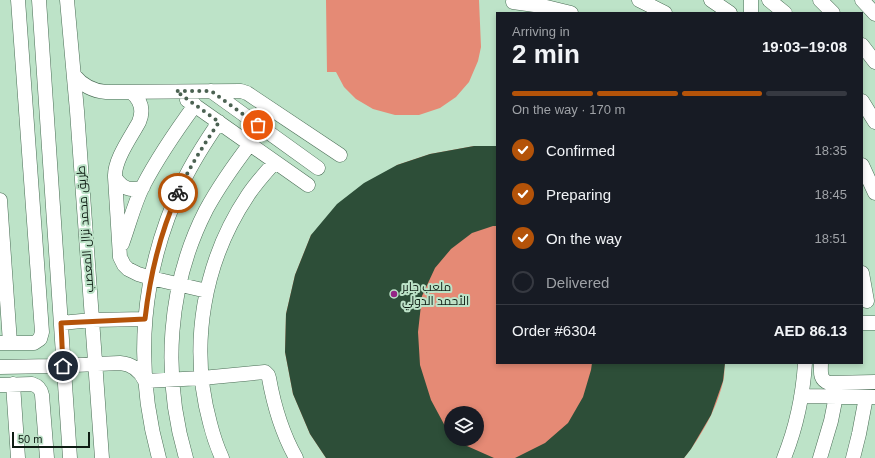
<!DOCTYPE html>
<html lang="en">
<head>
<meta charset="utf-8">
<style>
  :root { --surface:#171b24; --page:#242831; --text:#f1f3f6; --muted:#9ea1a6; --line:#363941; --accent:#b45309 }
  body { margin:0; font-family:Helvetica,Cairo,sans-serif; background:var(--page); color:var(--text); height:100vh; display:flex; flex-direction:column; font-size:15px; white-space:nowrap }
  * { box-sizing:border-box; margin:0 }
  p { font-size:13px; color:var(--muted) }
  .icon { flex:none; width:22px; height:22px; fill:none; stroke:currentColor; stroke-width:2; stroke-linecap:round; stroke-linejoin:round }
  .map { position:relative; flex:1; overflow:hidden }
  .side { position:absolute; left:496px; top:12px; width:367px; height:352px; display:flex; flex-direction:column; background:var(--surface); border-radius:0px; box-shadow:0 2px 6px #0003 }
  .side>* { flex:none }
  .tools { position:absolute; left:444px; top:406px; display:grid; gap:8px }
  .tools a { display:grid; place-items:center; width:40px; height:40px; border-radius:50%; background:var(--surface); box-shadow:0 2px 6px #0003; font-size:20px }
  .scale { position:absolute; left:12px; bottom:10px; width:78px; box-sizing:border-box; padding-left:4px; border:2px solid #0e1c13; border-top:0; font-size:11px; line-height:14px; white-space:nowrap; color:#0e1c13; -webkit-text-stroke:3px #bde3c8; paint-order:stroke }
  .pin { position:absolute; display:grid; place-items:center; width:34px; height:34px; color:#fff; margin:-17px; border:2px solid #fff; border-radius:50%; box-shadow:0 1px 4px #0007 }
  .courier { position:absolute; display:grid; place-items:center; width:40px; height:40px; margin:-20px; border:3px solid #b45309; border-radius:50%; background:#fff; color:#222; box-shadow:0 1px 5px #0007 }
  .headline em { font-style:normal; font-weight:800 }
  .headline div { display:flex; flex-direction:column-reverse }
  .headline { display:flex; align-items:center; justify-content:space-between; height:68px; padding:0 16px }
  h1 { font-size:26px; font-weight:800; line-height:30px }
  .bar { display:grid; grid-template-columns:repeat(4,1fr); gap:6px 4px; align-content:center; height:48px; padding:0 16px }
  .bar i { height:5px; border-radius:3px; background:var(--line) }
  .bar .current { background:var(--accent) }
  .bar p { grid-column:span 4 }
  .line { display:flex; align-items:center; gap:10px; padding:0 16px; border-top:1px solid var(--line) }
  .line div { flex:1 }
  ol { padding:0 16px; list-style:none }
  li { display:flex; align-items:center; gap:12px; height:44px }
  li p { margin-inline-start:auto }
  li .icon { padding:4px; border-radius:50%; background:var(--accent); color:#fff; stroke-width:4 }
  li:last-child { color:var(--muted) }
  li i { width:22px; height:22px; border:2px solid var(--line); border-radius:50% }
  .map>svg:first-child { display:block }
  .green { fill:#e58a75; fill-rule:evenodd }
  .building { fill:#2d4e38 }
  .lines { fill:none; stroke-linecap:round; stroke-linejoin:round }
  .minor-casing { stroke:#4b6d56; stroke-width:15 }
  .minor { stroke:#fff; stroke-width:14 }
  .done { stroke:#4b6252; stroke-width:4; stroke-dasharray:0 7.2 }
  .route { stroke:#b45309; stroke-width:5 }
  .poi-dot { fill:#942585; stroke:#bde3c8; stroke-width:1.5 }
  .labels { text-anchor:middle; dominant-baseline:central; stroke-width:4; stroke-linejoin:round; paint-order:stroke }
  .street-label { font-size:12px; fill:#0e1c13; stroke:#bde3c8 }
  .poi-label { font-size:12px; fill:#0e1c13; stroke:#bde3c8; text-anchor:start }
</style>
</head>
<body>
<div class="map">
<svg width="875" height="458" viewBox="0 0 875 458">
  <rect width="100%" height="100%" fill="#bde3c8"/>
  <path class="green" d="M 326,0 L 479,0 L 481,47 L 478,61 L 469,82 L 456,97 L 440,108 L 419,115 L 395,115 L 373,109 L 356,99 L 344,87 L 336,72 L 327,72 Z
    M 474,146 L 497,146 L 497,363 L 725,363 C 724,369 725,376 723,382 C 717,408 701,437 684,458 L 326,458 L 310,434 L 293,394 L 285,352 L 286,314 L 295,275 L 311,235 L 397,165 L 430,154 ZM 451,413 L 477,413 L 477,439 L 451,439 Z"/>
  <path class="building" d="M 474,146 L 497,146 L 497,226 L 493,226 L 472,233 L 451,249 L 435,268 L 422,296 L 418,332 L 420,365 L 431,400 L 445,426 L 451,431 L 451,439 L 459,439 L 467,446 L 494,458 L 326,458 L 310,434 L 293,394 L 285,352 L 286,314 L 295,275 L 311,235 L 337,204 L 364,183 L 397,165 L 430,154 Z
    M 592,363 L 725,363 L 723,381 L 711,415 L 691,449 L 684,458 L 515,458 L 545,443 L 568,423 L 583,397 L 591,370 Z"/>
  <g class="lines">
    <defs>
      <path id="minor" d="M 39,0 L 70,458
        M 67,0 L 77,111 L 102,458
        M 639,0 L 665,13
        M 711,0 L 730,13
        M 751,0 L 751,13
        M 769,0 L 785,13
        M 820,0 L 833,13
        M 862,0 L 875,14
        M 513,2 L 542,6 L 571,13
        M 862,45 L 875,62
        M 74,75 C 82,85 93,91 106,92 L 241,91 L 247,93 L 340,155
        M 211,91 L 318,168
        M 131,92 C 141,100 144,110 139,122 C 131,137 114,160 115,177 L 120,257 L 124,265 L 128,269 L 138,274 L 151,278 L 207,291
        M 187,100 L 308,185
        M 862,101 L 875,122
        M 862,165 L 875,193
        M 115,177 C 121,188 131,192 143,187
        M 0,200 L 10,343
        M 122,244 C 129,225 134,204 143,186 C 158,157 176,131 195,105
        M 862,273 L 867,301
        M 61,323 L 92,320 L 145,319
        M 862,323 L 875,323
        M 0,343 L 34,343 L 40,339 L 42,332 L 18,0
        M 821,363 C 821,371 819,380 829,383 L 875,382
        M 0,367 L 52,366 L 120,363 C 132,364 140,370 145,381 L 202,378 L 265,372 L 268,375 L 269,378 C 274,406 282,433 296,458
        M 13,384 L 18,458
        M 0,385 L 32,384 C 38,386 41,389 42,395 L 47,458
        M 801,396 L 875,397
        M 159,458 C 133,364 141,270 183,182 C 193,161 206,141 219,122
        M 186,458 C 162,376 167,286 206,210 C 219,186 234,165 250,144
        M 222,458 C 217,447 213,435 210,423 C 189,346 203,262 248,195 C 256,183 265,173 275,162
        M 784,458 C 796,428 803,395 805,363
        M 820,458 L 831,421 L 836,396
        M 853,458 L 859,434 L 866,397"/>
    </defs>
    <use href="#minor" class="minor-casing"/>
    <use href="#minor" class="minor"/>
  </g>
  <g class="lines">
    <path class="done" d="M 178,193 C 189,167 204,145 219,122 L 176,91 L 211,91 L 258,125"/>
    <path class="route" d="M 63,366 L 61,323 L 145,319 C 150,275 160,233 178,193"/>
  </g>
  <circle class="poi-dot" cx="394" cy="294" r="4"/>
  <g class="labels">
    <g class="street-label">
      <text transform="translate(85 229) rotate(-94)">طريق محمد نزال المعصب</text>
    </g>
    <g class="poi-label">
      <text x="402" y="287">ملعب جابر<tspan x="402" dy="14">الأحمد الدولي</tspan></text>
    </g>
  </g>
</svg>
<div class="tools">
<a><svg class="icon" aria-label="layers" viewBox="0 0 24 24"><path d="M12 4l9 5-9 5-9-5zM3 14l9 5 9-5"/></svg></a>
</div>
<div class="scale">50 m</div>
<div class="pin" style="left:258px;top:125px;background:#ea580c"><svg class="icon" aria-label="bag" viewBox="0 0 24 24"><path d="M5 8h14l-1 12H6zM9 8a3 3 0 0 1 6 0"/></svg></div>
<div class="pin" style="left:63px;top:366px;background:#1f2937"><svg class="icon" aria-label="home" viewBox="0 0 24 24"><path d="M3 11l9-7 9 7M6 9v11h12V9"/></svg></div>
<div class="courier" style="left:178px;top:193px"><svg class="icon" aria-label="bike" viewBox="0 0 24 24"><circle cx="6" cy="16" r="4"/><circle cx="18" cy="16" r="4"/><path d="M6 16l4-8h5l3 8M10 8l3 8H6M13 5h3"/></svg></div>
<section class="side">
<div class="headline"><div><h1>2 min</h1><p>Arriving in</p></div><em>19:03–19:08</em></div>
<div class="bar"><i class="current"></i><i class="current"></i><i class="current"></i><i></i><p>On the way · 170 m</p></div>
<ol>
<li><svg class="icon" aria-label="check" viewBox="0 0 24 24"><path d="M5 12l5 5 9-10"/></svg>Confirmed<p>18:35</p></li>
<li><svg class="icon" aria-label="check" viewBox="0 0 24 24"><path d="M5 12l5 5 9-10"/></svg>Preparing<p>18:45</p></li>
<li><svg class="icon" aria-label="check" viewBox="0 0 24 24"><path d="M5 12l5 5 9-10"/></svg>On the way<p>18:51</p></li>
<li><i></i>Delivered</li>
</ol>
<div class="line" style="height:52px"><div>Order #6304</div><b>AED 86.13</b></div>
</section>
</div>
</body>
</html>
